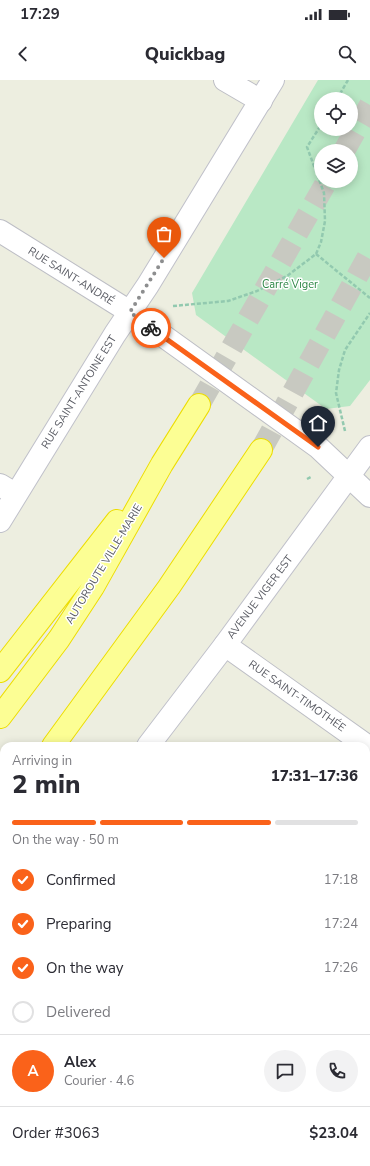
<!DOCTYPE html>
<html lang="en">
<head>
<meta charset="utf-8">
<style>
  :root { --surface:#fff; --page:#f2f2f3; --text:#2b2b33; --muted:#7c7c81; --line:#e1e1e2; --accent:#fa621a }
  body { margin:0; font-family:"Nunito Sans",sans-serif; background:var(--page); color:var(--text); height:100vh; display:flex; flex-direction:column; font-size:15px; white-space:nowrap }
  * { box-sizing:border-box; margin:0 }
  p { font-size:13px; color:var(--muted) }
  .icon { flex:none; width:22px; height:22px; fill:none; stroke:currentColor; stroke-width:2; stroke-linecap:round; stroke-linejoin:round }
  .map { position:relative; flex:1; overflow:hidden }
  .panel { position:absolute; left:0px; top:662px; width:370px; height:424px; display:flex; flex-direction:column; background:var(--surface); border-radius:12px 12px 0 0; box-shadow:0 2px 10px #0003 }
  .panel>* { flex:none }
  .tools { position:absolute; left:314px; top:12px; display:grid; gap:8px }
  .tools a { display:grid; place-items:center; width:44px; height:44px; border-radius:50%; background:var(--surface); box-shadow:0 2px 10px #0003; font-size:20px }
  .pin { position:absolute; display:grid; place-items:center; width:34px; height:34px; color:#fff; margin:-41px -17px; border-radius:50% 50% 50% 0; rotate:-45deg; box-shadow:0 0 4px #0007 }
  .pin .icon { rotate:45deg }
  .courier { position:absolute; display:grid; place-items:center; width:40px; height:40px; margin:-20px; border:3px solid #fa621a; border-radius:50%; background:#fff; color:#222; box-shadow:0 1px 5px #0007 }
  .summary em { font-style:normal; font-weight:800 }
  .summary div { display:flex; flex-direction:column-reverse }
  .summary { display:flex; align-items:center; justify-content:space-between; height:68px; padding:0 12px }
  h1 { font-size:26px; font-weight:800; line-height:30px }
  .bar { display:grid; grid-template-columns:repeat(4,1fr); gap:6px 4px; align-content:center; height:48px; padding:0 12px }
  .bar i { height:5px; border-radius:3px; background:var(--line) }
  .bar .current { background:var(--accent) }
  .bar p { grid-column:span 4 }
  .line { display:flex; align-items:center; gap:10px; padding:0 12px; border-top:1px solid var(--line) }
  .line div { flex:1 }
  .round { display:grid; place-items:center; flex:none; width:42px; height:42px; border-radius:21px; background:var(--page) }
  ol { padding:0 12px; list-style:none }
  li { display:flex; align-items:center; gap:12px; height:44px }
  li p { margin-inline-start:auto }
  li .icon { padding:4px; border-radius:50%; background:var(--accent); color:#fff; stroke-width:4 }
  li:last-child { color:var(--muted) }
  li i { width:22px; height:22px; border:2px solid var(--line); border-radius:50% }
  .status { display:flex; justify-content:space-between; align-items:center; height:28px; padding:0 20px; background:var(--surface); direction:ltr }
  .status svg { height:11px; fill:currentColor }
  header { display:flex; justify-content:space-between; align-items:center; height:52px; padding:0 12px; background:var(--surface); font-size:18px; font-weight:800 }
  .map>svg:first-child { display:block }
  .green { fill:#b9e8c5; fill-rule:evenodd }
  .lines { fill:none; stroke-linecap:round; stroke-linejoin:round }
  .trunk-tunnel { stroke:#c8c9c1; stroke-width:22; stroke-dasharray:22 11; stroke-linecap:butt }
  .minor-casing { stroke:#bdbec5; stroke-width:24 }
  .secondary-casing { stroke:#c0c1ca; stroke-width:24 }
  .trunk-casing { stroke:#eddd00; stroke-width:24 }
  .path { stroke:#92c9af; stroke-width:2.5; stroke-dasharray:4 2; stroke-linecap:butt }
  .minor { stroke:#fff; stroke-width:22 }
  .secondary { stroke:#fff; stroke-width:22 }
  .trunk { stroke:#fcfe94; stroke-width:22 }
  .done { stroke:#8d8e8f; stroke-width:4; stroke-dasharray:0 7.2 }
  .route { stroke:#fa621a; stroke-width:5 }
  .labels { text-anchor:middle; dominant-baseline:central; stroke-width:3; stroke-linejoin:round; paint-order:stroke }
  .street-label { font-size:11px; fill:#595b63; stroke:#fff }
  .park-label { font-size:11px; fill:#2d8746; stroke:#fff }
</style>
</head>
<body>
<div class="status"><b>17:29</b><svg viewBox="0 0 49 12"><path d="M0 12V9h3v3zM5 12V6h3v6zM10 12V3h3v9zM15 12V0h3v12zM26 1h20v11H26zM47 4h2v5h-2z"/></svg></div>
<header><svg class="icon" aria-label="back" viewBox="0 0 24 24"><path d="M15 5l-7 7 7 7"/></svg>Quickbag<svg class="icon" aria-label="search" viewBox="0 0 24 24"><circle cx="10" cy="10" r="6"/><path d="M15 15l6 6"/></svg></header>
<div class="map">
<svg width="370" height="1086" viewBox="0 0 370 1086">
  <rect width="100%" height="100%" fill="#edeee0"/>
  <path class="green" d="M 318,0 L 370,0 L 370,300 L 350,326 L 326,329 L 196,235 L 192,213 ZM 321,19 L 351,19 L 351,49 L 321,49 ZM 321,71 L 351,71 L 351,101 L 321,101 Z"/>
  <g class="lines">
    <path class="trunk-tunnel" d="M 344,71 L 370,25
      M 199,325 L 327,101
      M 261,370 L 370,173"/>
    <defs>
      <path id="minor" d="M 225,0 L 261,21
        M 0,151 L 130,232 L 318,367 L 370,416
        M 0,405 L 15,414
        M 225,565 L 370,668
        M 0,713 L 4,716
        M 366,984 L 370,987
        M 0,1014 L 4,1017
        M 366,1040 L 370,1034
        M 92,1082 L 98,1086
        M 331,1086 L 334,1082"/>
      <path id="secondary" d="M 0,441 L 115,254 L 148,205 L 273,0
        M 148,666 L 225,565 L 370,367
        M 0,854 L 4,850"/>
      <path id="trunk" d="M 0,591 L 117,441
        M 0,637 L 59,559 L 93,507 L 162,384 L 199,325
        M 53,666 L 169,507 L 261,370
        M 0,737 L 4,732"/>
    </defs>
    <use href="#minor" class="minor-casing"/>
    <use href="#secondary" class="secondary-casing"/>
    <use href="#trunk" class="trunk-casing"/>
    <path class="path" d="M 337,19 L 348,0
      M 316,174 L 370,218
      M 173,226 L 228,221 L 257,211 L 287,196 L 316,174 L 321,162 L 325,141 L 324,113 L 307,67 L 321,45
      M 345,351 L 336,313 L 339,290 L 345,270 L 370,233
      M 307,399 L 311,397"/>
    <use href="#minor" class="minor"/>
    <use href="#secondary" class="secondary"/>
    <use href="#trunk" class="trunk"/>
  </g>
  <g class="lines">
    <path class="done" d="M 151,248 L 130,232 L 164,178"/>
    <path class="route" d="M 151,248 L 318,367"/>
  </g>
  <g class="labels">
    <g class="street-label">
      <text transform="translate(71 196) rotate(32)">RUE SAINT-ANDRÉ</text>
      <text transform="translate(79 312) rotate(-58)">RUE SAINT-ANTOINE EST</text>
      <text transform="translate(104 484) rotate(-59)">AUTOROUTE VILLE-MARIE</text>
      <text transform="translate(260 517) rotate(-53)">AVENUE VIGER EST</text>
      <text transform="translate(297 616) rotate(35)">RUE SAINT-TIMOTHÉE</text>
    </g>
    <g class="park-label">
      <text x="290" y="204">Carré Viger</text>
    </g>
  </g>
</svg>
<div class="tools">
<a><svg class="icon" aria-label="locate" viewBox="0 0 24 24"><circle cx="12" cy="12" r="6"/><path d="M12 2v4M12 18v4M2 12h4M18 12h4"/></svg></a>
<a><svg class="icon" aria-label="layers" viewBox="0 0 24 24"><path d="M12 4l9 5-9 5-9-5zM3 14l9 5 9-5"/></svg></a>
</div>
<div class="pin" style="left:164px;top:178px;background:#ea580c"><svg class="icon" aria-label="bag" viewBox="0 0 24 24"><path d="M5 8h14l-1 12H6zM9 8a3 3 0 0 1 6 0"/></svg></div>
<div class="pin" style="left:318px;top:367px;background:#1f2937"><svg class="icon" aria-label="home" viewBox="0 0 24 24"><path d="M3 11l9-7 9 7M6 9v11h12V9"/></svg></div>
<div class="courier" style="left:151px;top:248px"><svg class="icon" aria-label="bike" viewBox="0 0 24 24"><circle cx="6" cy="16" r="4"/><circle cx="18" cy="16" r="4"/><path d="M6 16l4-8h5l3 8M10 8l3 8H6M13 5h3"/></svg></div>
<section class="panel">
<div class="summary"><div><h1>2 min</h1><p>Arriving in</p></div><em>17:31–17:36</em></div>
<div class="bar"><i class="current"></i><i class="current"></i><i class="current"></i><i></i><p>On the way · 50 m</p></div>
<ol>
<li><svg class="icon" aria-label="check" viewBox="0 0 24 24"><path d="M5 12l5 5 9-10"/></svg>Confirmed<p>17:18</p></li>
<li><svg class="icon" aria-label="check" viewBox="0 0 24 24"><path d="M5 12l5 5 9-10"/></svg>Preparing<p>17:24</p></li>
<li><svg class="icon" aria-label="check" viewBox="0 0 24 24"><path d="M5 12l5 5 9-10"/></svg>On the way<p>17:26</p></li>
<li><i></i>Delivered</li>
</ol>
<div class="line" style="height:72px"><b class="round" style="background:var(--accent);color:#fff">A</b><div><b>Alex</b><p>Courier · 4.6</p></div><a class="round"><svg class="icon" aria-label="chat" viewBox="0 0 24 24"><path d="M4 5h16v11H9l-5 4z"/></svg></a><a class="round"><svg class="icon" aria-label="phone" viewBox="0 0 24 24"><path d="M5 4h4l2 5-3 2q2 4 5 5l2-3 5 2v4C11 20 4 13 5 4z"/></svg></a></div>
<div class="line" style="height:52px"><div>Order #3063</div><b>$23.04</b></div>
</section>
</div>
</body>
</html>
